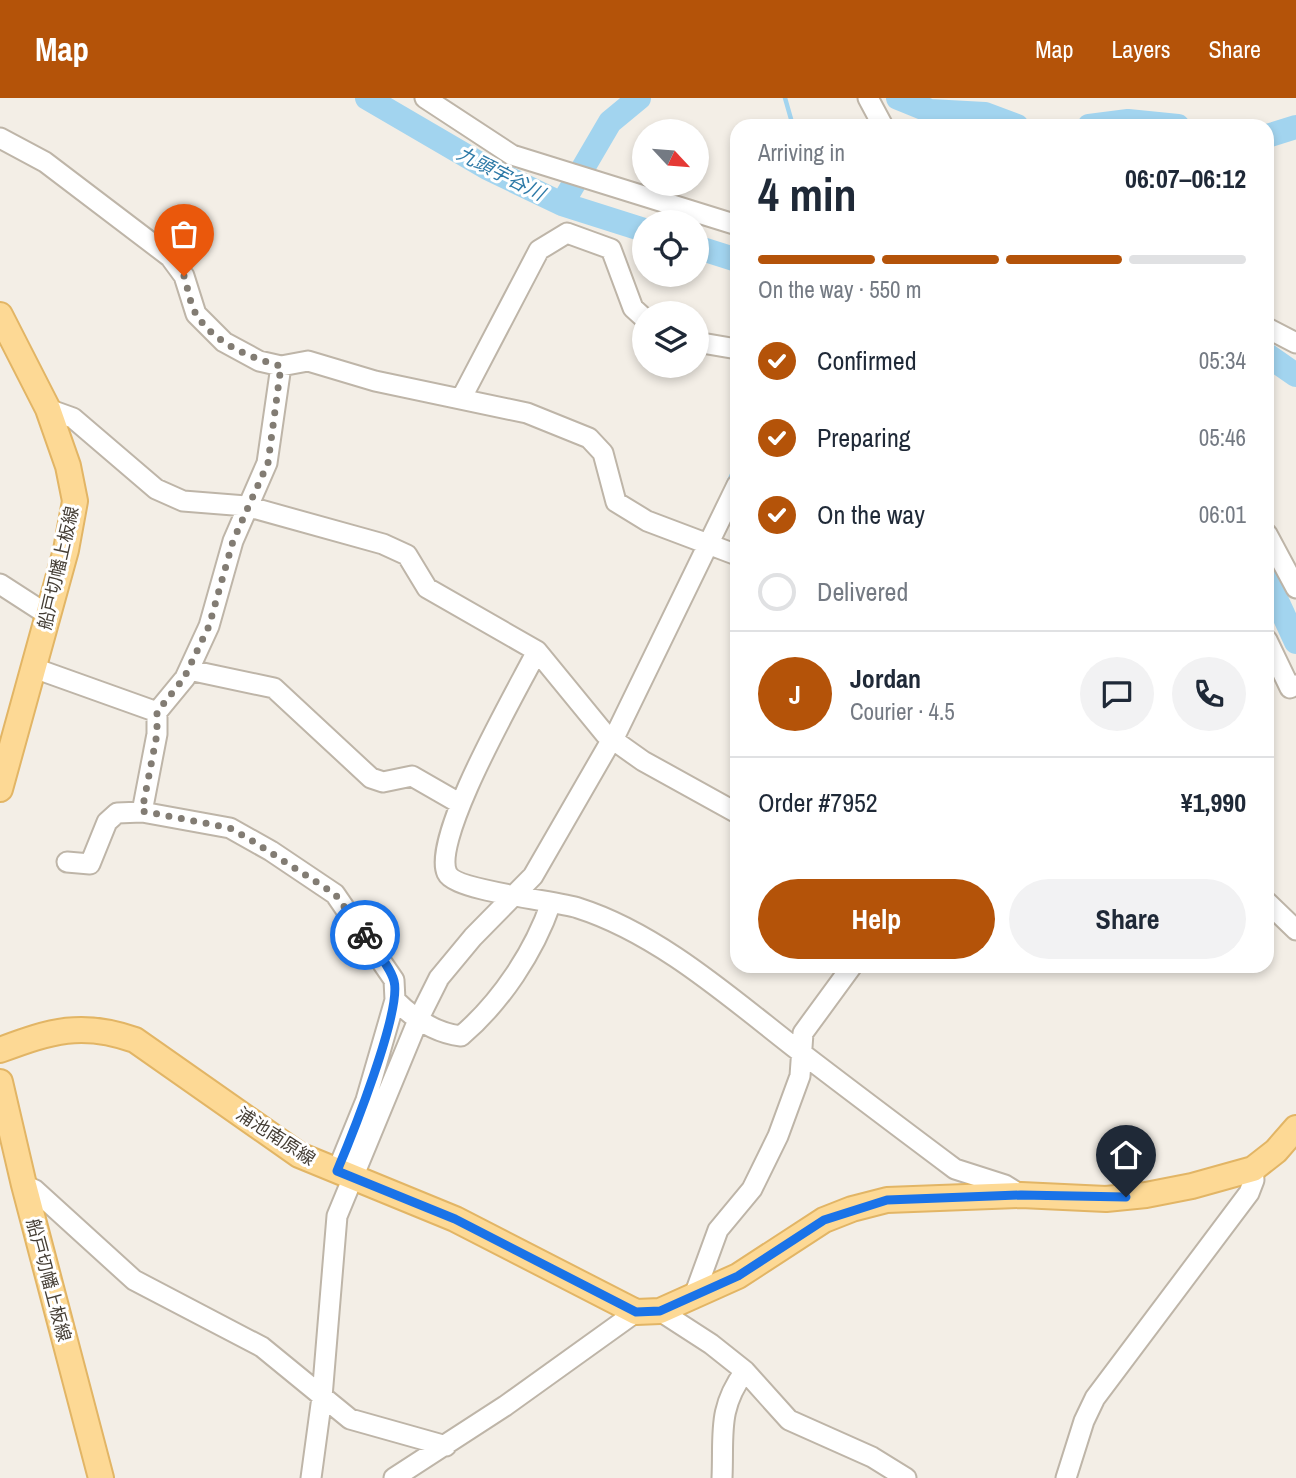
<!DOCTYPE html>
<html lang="en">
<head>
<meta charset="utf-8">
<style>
  :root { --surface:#fff; --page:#f2f2f3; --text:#1f2937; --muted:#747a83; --line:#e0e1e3; --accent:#b45309 }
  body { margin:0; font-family:"Archivo Narrow","Noto Sans JP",sans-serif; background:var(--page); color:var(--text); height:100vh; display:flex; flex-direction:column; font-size:26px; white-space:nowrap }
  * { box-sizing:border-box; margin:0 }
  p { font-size:23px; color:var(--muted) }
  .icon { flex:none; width:38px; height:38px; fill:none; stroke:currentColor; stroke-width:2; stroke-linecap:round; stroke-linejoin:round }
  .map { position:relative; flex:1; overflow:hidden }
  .drawer { position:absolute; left:730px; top:21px; width:544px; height:854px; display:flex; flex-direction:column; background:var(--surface); border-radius:21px; box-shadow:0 4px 10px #0003 }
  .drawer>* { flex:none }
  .needle { width:46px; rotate:116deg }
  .fabs { position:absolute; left:632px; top:21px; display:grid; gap:14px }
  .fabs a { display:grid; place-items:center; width:77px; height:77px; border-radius:50%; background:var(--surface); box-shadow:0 4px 10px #0003; font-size:35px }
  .pin { position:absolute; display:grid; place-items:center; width:60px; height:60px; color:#fff; margin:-72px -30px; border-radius:50% 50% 50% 0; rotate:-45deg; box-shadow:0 0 7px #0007 }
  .pin .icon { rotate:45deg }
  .courier { position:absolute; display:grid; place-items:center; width:70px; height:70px; margin:-35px; border:5px solid #1a73e8; border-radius:50%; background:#fff; color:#222; box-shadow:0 2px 9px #0007 }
  .summary em { font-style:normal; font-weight:800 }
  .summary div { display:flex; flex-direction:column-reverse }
  .summary { display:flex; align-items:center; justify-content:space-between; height:119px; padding:0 28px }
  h1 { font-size:46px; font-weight:800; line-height:52px }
  .bar { display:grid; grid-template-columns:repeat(4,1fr); gap:10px 7px; align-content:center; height:84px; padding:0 28px }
  .bar i { height:9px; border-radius:5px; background:var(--line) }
  .bar .selected { background:var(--accent) }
  .bar p { grid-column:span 4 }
  .line { display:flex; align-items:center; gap:18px; padding:0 28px; border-top:2px solid var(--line) }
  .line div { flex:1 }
  .round { display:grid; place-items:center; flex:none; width:74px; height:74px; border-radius:37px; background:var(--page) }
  ol { padding:0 28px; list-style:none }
  li { display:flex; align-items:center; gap:21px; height:77px }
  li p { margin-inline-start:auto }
  li .icon { padding:7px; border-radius:50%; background:var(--accent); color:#fff; stroke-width:4 }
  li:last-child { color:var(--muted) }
  li i { width:38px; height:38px; border:4px solid var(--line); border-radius:50% }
  .action { display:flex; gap:14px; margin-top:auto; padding:14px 28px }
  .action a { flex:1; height:80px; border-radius:42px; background:var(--accent); color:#fff; font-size:28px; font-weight:800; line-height:80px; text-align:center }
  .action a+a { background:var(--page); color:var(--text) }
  header { display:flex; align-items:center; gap:42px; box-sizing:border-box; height:98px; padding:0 35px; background:var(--accent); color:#fff }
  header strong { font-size:33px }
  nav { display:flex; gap:38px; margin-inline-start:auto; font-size:24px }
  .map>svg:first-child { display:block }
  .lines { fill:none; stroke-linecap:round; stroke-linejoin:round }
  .stream { stroke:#a2d4ef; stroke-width:4.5 }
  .river { stroke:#a2d4ef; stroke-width:24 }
  .minor-casing { stroke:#beb5a8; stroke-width:23 }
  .major-casing { stroke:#e2b565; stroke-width:28 }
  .minor { stroke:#fff; stroke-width:19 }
  .major { stroke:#fdd995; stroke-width:24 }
  .done { stroke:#827c73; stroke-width:7; stroke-dasharray:0 12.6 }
  .route { stroke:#1a73e8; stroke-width:9 }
  .labels { text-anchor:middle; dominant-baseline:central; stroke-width:6; stroke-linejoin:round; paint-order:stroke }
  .street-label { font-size:18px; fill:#453e35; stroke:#fff }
  .water-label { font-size:19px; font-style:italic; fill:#2e7aa7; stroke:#fff }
</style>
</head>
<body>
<header>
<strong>Map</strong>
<nav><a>Map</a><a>Layers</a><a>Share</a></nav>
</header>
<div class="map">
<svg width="1296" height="1380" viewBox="0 0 1296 1380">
  <rect width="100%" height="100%" fill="#f3eee6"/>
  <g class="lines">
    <path class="stream" d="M 785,0 L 793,28
      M 728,385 L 737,366"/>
    <path class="river" d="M 367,0 L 487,70 L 562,106 L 644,132
      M 898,0 L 930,13 L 985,16 L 1017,28
      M 1089,28 L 1128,23 L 1178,28
      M 1267,38 L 1296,29
      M 562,106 L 610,24 L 639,0
      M 696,149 L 737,162
      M 1267,257 L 1296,277
      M 1267,481 L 1296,544"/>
    <defs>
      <path id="minor" d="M 425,0 L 512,57 L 737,127
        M 868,0 L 883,28
        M 0,40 L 45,64 L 170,159 L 184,178 L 196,216 L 224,244 L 259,263 L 281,268 L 308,263 L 375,283 L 527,315 L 589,340 L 603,355 L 616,404 L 647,423 L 737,457
        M 1267,230 L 1296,245
        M 696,244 L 737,251
        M 462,299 L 539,152 L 567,135 L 611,151 L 633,210 L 644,220
        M 48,311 L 73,320 L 156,391 L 183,403 L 246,408 L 383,446 L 407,457 L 427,490 L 537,553 L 605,636 L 643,663 L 737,715
        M 1267,436 L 1296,490
        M 0,486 L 48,517
        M 1267,542 L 1290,590 L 1296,587
        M 537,553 C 518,591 431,740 447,775 C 455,793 557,803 578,810 C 660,836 733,902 799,953 C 851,993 903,1032 955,1071 L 1005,1087 L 1021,1097
        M 34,570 L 157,614 L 185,580 L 209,528 L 233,443 L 267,365 L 281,268
        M 189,572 L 274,590 L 371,680 L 383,684 L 412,678 L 459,705
        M 613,642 L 737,387
        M 142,714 L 157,636 L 157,614
        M 67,764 L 90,766 L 107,724 L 117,715 L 142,714 L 230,730 L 271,753 L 335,796 L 394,882 L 395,902 L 366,1002 L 337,1073
        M 1267,804 L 1296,832
        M 395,902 C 413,920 435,935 461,938 C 501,904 534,854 551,805
        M 24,1087 L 35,1092 L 134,1182 L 262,1249 L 350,1321 L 446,1348
        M 695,1195 L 718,1132 L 752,1091 L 778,1038 L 800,978 L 803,935 L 852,868
        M 660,1213 L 711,1246 L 745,1273 L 789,1322 L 872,1359 L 906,1380
        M 311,1380 L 322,1299 L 337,1118 L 418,922 L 439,880 L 473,839 L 533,778 L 612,641
        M 394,1380 L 505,1308 L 636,1214
        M 722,1380 C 724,1336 717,1311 745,1273
        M 1066,1380 L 1084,1323 L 1095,1300 L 1249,1095 L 1254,1082 L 1253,1071"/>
      <path id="major" d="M 0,217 L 48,311 L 68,368 L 75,403 L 66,452 L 0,691
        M 0,952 C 51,933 82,923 135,942 L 299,1057 L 455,1121 L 636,1214 L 660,1213 L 738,1178 L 824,1122 L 852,1111 L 887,1102 L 1021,1097 L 1106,1101 L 1146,1097 L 1192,1088 L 1253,1071 L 1276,1053 L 1296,1030
        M 0,984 L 24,1087 L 101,1380"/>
    </defs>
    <use href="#minor" class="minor-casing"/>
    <use href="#major" class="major-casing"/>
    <use href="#minor" class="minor"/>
    <use href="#major" class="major"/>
  </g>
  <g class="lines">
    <path class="done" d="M 184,178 C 188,190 190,206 196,216 C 214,245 250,260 281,268 L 268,365 L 233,443 L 209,528 L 184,580 L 157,614 L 157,636 L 142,713 L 230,730 L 251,742 L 335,796 L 365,837"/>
    <path class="route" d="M 365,837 C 374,850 390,868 394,883 C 402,913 351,1040 337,1073 L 455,1121 L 636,1214 L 660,1213 L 738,1178 L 824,1122 L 887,1102 L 1021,1097 L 1126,1099"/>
  </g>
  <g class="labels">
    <g class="street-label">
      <text transform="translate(58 470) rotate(-77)">船戸切幡上板線</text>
      <text transform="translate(276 1038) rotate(33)">浦池南原線</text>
      <text transform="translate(49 1182) rotate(75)">船戸切幡上板線</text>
    </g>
    <g class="water-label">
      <text transform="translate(501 75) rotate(27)">九頭宇谷川</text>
    </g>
  </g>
</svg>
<div class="fabs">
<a><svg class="needle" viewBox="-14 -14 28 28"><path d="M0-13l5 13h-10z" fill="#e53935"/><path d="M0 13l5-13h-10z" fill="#747a83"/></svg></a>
<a><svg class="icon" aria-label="locate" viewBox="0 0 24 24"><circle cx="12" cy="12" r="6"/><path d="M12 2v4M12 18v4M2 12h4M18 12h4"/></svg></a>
<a><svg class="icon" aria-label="layers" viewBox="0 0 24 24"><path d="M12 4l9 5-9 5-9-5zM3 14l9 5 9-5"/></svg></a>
</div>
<div class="pin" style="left:184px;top:178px;background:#ea580c"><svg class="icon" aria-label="bag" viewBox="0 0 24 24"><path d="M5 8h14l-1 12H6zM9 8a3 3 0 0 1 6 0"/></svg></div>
<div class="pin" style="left:1126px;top:1099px;background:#1f2937"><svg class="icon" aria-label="home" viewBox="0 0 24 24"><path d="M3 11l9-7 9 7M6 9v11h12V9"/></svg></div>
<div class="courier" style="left:365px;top:837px"><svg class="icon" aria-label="bike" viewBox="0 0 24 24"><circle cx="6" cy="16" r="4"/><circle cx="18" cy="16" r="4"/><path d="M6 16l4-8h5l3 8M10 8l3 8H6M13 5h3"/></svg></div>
<section class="drawer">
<div class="summary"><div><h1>4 min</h1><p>Arriving in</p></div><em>06:07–06:12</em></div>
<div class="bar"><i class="selected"></i><i class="selected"></i><i class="selected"></i><i></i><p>On the way · 550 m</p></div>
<ol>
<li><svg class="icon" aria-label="check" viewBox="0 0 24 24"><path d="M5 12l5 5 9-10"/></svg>Confirmed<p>05:34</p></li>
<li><svg class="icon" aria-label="check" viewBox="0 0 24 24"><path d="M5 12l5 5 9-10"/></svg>Preparing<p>05:46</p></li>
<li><svg class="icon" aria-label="check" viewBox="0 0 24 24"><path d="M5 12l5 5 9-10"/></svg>On the way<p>06:01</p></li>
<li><i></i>Delivered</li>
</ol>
<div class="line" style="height:126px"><b class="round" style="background:var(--accent);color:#fff">J</b><div><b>Jordan</b><p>Courier · 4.5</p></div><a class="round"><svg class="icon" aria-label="chat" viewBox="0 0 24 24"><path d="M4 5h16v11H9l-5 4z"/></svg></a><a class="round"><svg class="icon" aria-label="phone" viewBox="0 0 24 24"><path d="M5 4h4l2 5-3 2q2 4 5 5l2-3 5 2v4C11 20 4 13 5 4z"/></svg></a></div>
<div class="line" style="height:91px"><div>Order #7952</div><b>¥1,990</b></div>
<div class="action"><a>Help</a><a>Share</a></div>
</section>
</div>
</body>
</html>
